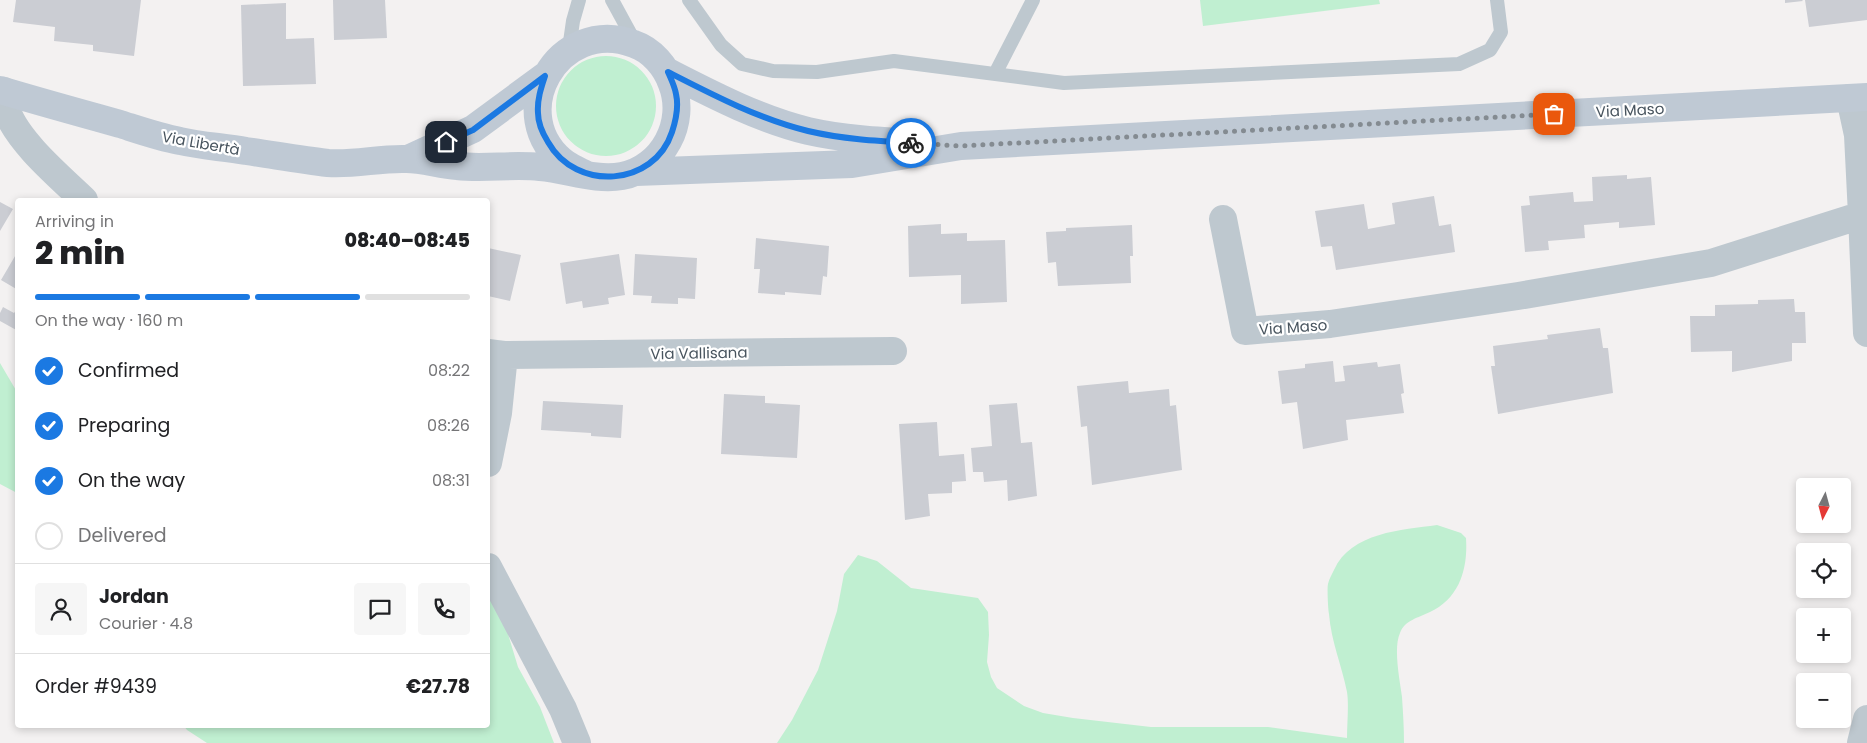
<!DOCTYPE html>
<html lang="en">
<head>
<meta charset="utf-8">
<style>
  :root { --surface:#fff; --page:#f6f6f6; --text:#202124; --muted:#757577; --line:#e0e0e0; --accent:#1b79e2 }
  body { margin:0; font-family:Poppins,sans-serif; background:var(--page); color:var(--text); height:100vh; display:flex; flex-direction:column; font-size:19px; white-space:nowrap }
  * { box-sizing:border-box; margin:0 }
  p { font-size:16px; color:var(--muted) }
  .icon { flex:none; width:28px; height:28px; fill:none; stroke:currentColor; stroke-width:2; stroke-linecap:round; stroke-linejoin:round }
  .map { position:relative; flex:1; overflow:hidden }
  .sheet { position:absolute; left:15px; top:198px; width:475px; height:530px; display:flex; flex-direction:column; background:var(--surface); border-radius:5px; box-shadow:0 2px 8px #0003 }
  .sheet>* { flex:none }
  .needle { width:32px; rotate:186deg }
  .controls { position:absolute; left:1796px; top:478px; display:grid; gap:10px }
  .controls a { display:grid; place-items:center; width:55px; height:55px; border-radius:5px; background:var(--surface); box-shadow:0 2px 8px #0003; font-size:25px }
  .pin { position:absolute; display:grid; place-items:center; width:42px; height:42px; color:#fff; margin:-21px; border-radius:10px; box-shadow:0 2px 8px #0006 }
  .courier { position:absolute; display:grid; place-items:center; width:50px; height:50px; margin:-25px; border:4px solid #1b79e2; border-radius:50%; background:#fff; color:#222; box-shadow:0 1px 6px #0007 }
  .headline em { font-style:normal; font-weight:800 }
  .headline div { display:flex; flex-direction:column-reverse }
  .headline { display:flex; align-items:center; justify-content:space-between; height:85px; padding:0 20px }
  h1 { font-size:32px; font-weight:800; line-height:38px }
  .bar { display:grid; grid-template-columns:repeat(4,1fr); gap:8px 5px; align-content:center; height:60px; padding:0 20px }
  .bar i { height:6px; border-radius:4px; background:var(--line) }
  .bar .selected { background:var(--accent) }
  .bar p { grid-column:span 4 }
  .line { display:flex; align-items:center; gap:12px; padding:0 20px; border-top:1px solid var(--line) }
  .line div { flex:1 }
  .round { display:grid; place-items:center; flex:none; width:52px; height:52px; border-radius:5px; background:var(--page) }
  ol { padding:0 20px; list-style:none }
  li { display:flex; align-items:center; gap:15px; height:55px }
  li p { margin-inline-start:auto }
  li .icon { padding:5px; border-radius:50%; background:var(--accent); color:#fff; stroke-width:4 }
  li:last-child { color:var(--muted) }
  li i { width:28px; height:28px; border:2px solid var(--line); border-radius:50% }
  .map>svg:first-child { display:block }
  .green { fill:#c0efd1 }
  .building { fill:#cbcdd3 }
  .lines { fill:none; stroke-linecap:round; stroke-linejoin:round }
  .service { stroke:#bec8cf; stroke-width:14 }
  .minor { stroke:#bec8cf; stroke-width:28 }
  .secondary { stroke:#bfc9d4; stroke-width:28 }
  .done { stroke:#848b91; stroke-width:5; stroke-dasharray:0 9 }
  .route { stroke:#1b79e2; stroke-width:6 }
  .labels { text-anchor:middle; dominant-baseline:central; stroke-width:4.5; stroke-linejoin:round; paint-order:stroke }
  .street-label { font-size:15px; fill:#48545e; stroke:#fff }
</style>
</head>
<body>
<div class="map">
<svg width="1867" height="743" viewBox="0 0 1867 743">
  <rect width="100%" height="100%" fill="#f3f1f1"/>
  <path class="green" d="M 1200,0 L 1379,0 L 1380,4 L 1203,26 Z
    M556 106a50 50 0 1 1 100 0a50 50 0 1 1-100 0Z
    M 0,363 L 17,392 L 17,493 L 0,484 Z
    M 1437,525 L 1461,533 L 1466,538 C 1468,568 1460,598 1430,612 C 1418,618 1405,620 1400,633 C 1393,648 1400,681 1402,697 C 1403,712 1404,728 1404,743 L 777,743 L 792,720 L 818,670 L 837,611 L 844,574 L 858,555 L 877,561 L 911,588 L 978,598 L 988,612 L 989,635 L 987,662 L 991,677 L 997,688 L 1024,706 L 1043,713 L 1073,718 L 1151,727 L 1268,727 L 1347,738 C 1347,724 1349,704 1347,692 C 1342,666 1331,641 1329,614 C 1328,609 1327,588 1328,584 C 1329,579 1332,574 1334,570 C 1351,532 1402,530 1437,525 Z
    M 488,584 L 505,624 L 518,667 L 540,707 L 554,743 L 207,743 L 187,730 L 183,725 L 488,725 Z"/>
  <path class="building" d="M 16,0 L 141,0 L 134,56 L 93,51 L 93,45 L 54,41 L 55,27 L 13,22 Z
    M 333,0 L 385,0 L 387,38 L 334,40 Z
    M 1785,0 L 1802,0 L 1803,1 L 1785,3 Z
    M 1805,0 L 1867,0 L 1867,20 L 1809,27 Z
    M 286,3 L 286,39 L 314,38 L 316,84 L 243,86 L 241,5 Z
    M 1627,175 L 1627,179 L 1651,177 L 1655,225 L 1619,228 L 1619,222 L 1584,225 L 1585,238 L 1548,241 L 1549,250 L 1525,252 L 1521,206 L 1530,205 L 1529,196 L 1573,192 L 1574,202 L 1593,201 L 1592,177 Z
    M 1434,196 L 1439,226 L 1451,224 L 1455,252 L 1336,270 L 1332,246 L 1321,247 L 1315,211 L 1364,204 L 1368,229 L 1395,224 L 1392,203 Z
    M 0,202 L 13,209 L 0,231 Z
    M 941,224 L 941,234 L 967,233 L 967,241 L 1005,240 L 1007,302 L 961,304 L 961,275 L 909,277 L 908,226 Z
    M 1132,225 L 1133,256 L 1130,256 L 1131,283 L 1058,286 L 1056,262 L 1048,263 L 1046,232 L 1066,231 L 1066,228 Z
    M 756,238 L 829,246 L 827,277 L 823,276 L 821,295 L 785,292 L 785,295 L 758,293 L 760,269 L 754,269 Z
    M 488,248 L 521,255 L 510,301 L 488,296 Z
    M 18,251 L 18,290 L 1,280 Z
    M 619,254 L 625,295 L 608,298 L 609,304 L 583,308 L 582,301 L 566,304 L 560,263 Z
    M 635,254 L 697,258 L 695,299 L 678,298 L 678,304 L 651,303 L 652,296 L 633,295 Z
    M 1794,299 L 1795,312 L 1805,312 L 1806,343 L 1792,343 L 1792,361 L 1732,372 L 1732,351 L 1691,352 L 1690,316 L 1715,316 L 1715,305 L 1758,304 L 1758,300 Z
    M 3,307 L 14,313 L 18,308 L 18,331 L 0,321 L 0,313 Z
    M 1600,328 L 1603,348 L 1608,348 L 1613,393 L 1498,414 L 1491,366 L 1495,366 L 1493,346 L 1548,339 L 1547,335 Z
    M 1333,361 L 1335,382 L 1345,381 L 1343,366 L 1377,362 L 1378,367 L 1400,364 L 1404,393 L 1401,394 L 1404,413 L 1346,420 L 1348,440 L 1303,449 L 1297,402 L 1282,404 L 1278,371 L 1305,368 L 1305,364 Z
    M 1128,381 L 1129,393 L 1169,389 L 1170,406 L 1176,405 L 1182,470 L 1092,485 L 1087,426 L 1081,427 L 1077,386 Z
    M 724,394 L 765,396 L 765,403 L 800,405 L 797,458 L 721,454 Z
    M 543,401 L 623,405 L 621,438 L 591,436 L 591,433 L 541,430 Z
    M 1017,403 L 1021,443 L 1032,442 L 1037,496 L 1008,501 L 1007,480 L 984,482 L 983,472 L 973,472 L 971,448 L 992,446 L 989,405 Z
    M 937,422 L 939,456 L 964,454 L 966,481 L 952,482 L 952,493 L 928,494 L 930,516 L 905,520 L 899,424 Z"/>
  <g class="lines">
    <path class="service" d="M 612,0 L 636,44
      M 689,0 L 721,45 L 742,64 L 773,71 L 817,72 L 894,61 L 1064,83 L 1459,64 L 1490,50 L 1501,32 L 1497,0
      M 569,49 L 573,21 L 579,0
      M 995,74 L 1033,0"/>
    <path class="minor" d="M 4,91 C 5,98 5,105 7,111 C 18,142 60,177 84,200
      M 1862,215 L 1867,333
      M 1223,219 L 1245,331 L 1330,324 L 1518,296 L 1711,263 L 1862,215 L 1858,135 L 1850,98
      M 488,353 L 504,355 L 893,351
      M 488,463 L 498,413 L 504,355
      M 488,567 L 563,709 L 577,743
      M 1861,743 L 1867,719"/>
    <path class="secondary" d="M 668,72 C 713,95 759,119 808,131 C 843,139 879,141 915,143
      M 0,90 C 40,102 80,113 120,124 C 139,130 159,137 180,141 C 201,146 224,147 246,151 C 274,155 301,160 328,163 C 354,165 380,158 406,159 C 423,159 440,165 457,166 C 485,169 513,164 540,167 C 567,169 595,181 622,176 C 663,168 687,122 672,84 C 666,67 652,50 634,44 C 558,15 501,116 566,164 C 572,168 579,171 585,174
      M 408,159 L 473,129 L 545,76
      M 636,172 L 852,164 L 961,146 L 1867,97"/>
  </g>
  <g class="lines">
    <path class="done" d="M 911,143 L 961,146 L 1554,114"/>
    <path class="route" d="M 446,142 L 473,130 L 545,76 C 541,88 537,100 538,113 C 538,123 543,134 548,142 C 576,192 654,187 672,132 C 676,120 679,107 676,94 C 675,87 671,79 668,72 C 713,95 759,119 808,131 C 842,139 876,141 911,143"/>
  </g>
  <g class="labels">
    <g class="street-label">
      <text transform="translate(1630 110) rotate(-3)">Via Maso</text>
      <text transform="translate(201 143) rotate(10)">Via Libertà</text>
      <text transform="translate(1293 327) rotate(-4)">Via Maso</text>
      <text transform="translate(699 353) rotate(-1)">Via Vallisana</text>
    </g>
  </g>
</svg>
<div class="controls">
<a><svg class="needle" viewBox="-14 -14 28 28"><path d="M0-13l5 13h-10z" fill="#e53935"/><path d="M0 13l5-13h-10z" fill="#757577"/></svg></a>
<a><svg class="icon" aria-label="locate" viewBox="0 0 24 24"><circle cx="12" cy="12" r="6"/><path d="M12 2v4M12 18v4M2 12h4M18 12h4"/></svg></a>
<a>+</a>
<a>−</a>
</div>
<div class="pin" style="left:1554px;top:114px;background:#ea580c"><svg class="icon" aria-label="bag" viewBox="0 0 24 24"><path d="M5 8h14l-1 12H6zM9 8a3 3 0 0 1 6 0"/></svg></div>
<div class="pin" style="left:446px;top:142px;background:#1f2937"><svg class="icon" aria-label="home" viewBox="0 0 24 24"><path d="M3 11l9-7 9 7M6 9v11h12V9"/></svg></div>
<div class="courier" style="left:911px;top:143px"><svg class="icon" aria-label="bike" viewBox="0 0 24 24"><circle cx="6" cy="16" r="4"/><circle cx="18" cy="16" r="4"/><path d="M6 16l4-8h5l3 8M10 8l3 8H6M13 5h3"/></svg></div>
<section class="sheet">
<div class="headline"><div><h1>2 min</h1><p>Arriving in</p></div><em>08:40–08:45</em></div>
<div class="bar"><i class="selected"></i><i class="selected"></i><i class="selected"></i><i></i><p>On the way · 160 m</p></div>
<ol>
<li><svg class="icon" aria-label="check" viewBox="0 0 24 24"><path d="M5 12l5 5 9-10"/></svg>Confirmed<p>08:22</p></li>
<li><svg class="icon" aria-label="check" viewBox="0 0 24 24"><path d="M5 12l5 5 9-10"/></svg>Preparing<p>08:26</p></li>
<li><svg class="icon" aria-label="check" viewBox="0 0 24 24"><path d="M5 12l5 5 9-10"/></svg>On the way<p>08:31</p></li>
<li><i></i>Delivered</li>
</ol>
<div class="line" style="height:90px"><a class="round"><svg class="icon" aria-label="person" viewBox="0 0 24 24"><circle cx="12" cy="8" r="4"/><path d="M4 21q1-7 8-7t8 7"/></svg></a><div><b>Jordan</b><p>Courier · 4.8</p></div><a class="round"><svg class="icon" aria-label="chat" viewBox="0 0 24 24"><path d="M4 5h16v11H9l-5 4z"/></svg></a><a class="round"><svg class="icon" aria-label="phone" viewBox="0 0 24 24"><path d="M5 4h4l2 5-3 2q2 4 5 5l2-3 5 2v4C11 20 4 13 5 4z"/></svg></a></div>
<div class="line" style="height:65px"><div>Order #9439</div><b>€27.78</b></div>
</section>
</div>
</body>
</html>
